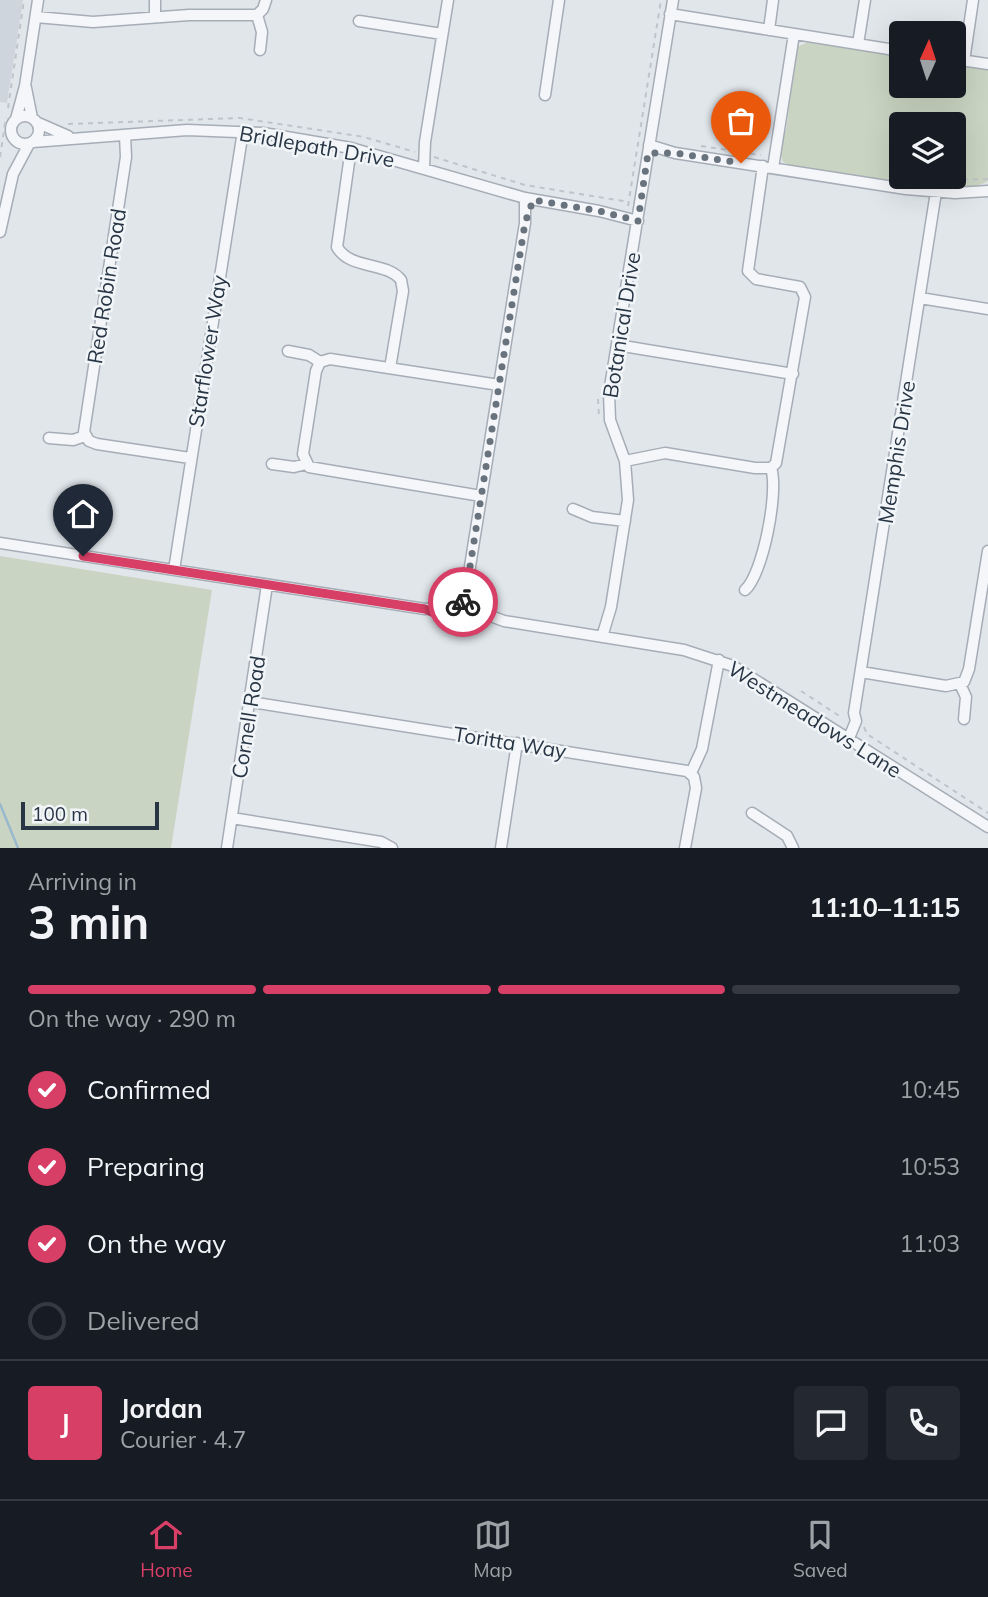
<!DOCTYPE html>
<html lang="en">
<head>
<meta charset="utf-8">
<style>
  :root { --surface:#171b24; --page:#242831; --text:#f1f3f6; --muted:#9ea1a6; --line:#363941; --accent:#d73f66 }
  body { margin:0; font-family:Mulish,sans-serif; background:var(--page); color:var(--text); height:100vh; display:flex; flex-direction:column; font-size:26px; white-space:nowrap }
  * { box-sizing:border-box; margin:0 }
  p { font-size:23px; color:var(--muted) }
  .icon { flex:none; width:38px; height:38px; fill:none; stroke:currentColor; stroke-width:2; stroke-linecap:round; stroke-linejoin:round }
  .map { position:relative; height:848px; overflow:hidden }
  .details { display:flex; flex-direction:column; background:var(--surface); flex:1 }
  .details>* { flex:none }
  .needle { width:46px; rotate:3deg }
  .tools { position:absolute; left:889px; top:21px; display:grid; gap:14px }
  .tools a { display:grid; place-items:center; width:77px; height:77px; border-radius:7px; background:var(--surface); box-shadow:0 7px 28px #0002; font-size:35px }
  .scale { position:absolute; left:21px; bottom:18px; width:138px; box-sizing:border-box; padding-left:7px; border:4px solid #283544; border-top:0; font-size:19px; line-height:24px; white-space:nowrap; color:#283544; -webkit-text-stroke:5px #f1f5f8; paint-order:stroke }
  .pin { position:absolute; display:grid; place-items:center; width:60px; height:60px; color:#fff; margin:-72px -30px; border-radius:50% 50% 50% 0; rotate:-45deg; box-shadow:0 0 7px #0007 }
  .pin .icon { rotate:45deg }
  .courier { position:absolute; display:grid; place-items:center; width:70px; height:70px; margin:-35px; border:5px solid #d73f66; border-radius:50%; background:#fff; color:#222; box-shadow:0 2px 9px #0007 }
  .summary em { font-style:normal; font-weight:700 }
  .summary div { display:flex; flex-direction:column-reverse }
  .summary { display:flex; align-items:center; justify-content:space-between; height:119px; padding:0 28px }
  h1 { font-size:46px; font-weight:700; line-height:52px }
  .bar { display:grid; grid-template-columns:repeat(4,1fr); gap:10px 7px; align-content:center; height:84px; padding:0 28px }
  .bar i { height:9px; border-radius:5px; background:var(--line) }
  .bar .selected { background:var(--accent) }
  .bar p { grid-column:span 4 }
  .line { display:flex; align-items:center; gap:18px; padding:0 28px; border-top:2px solid var(--line) }
  .line div { flex:1 }
  .round { display:grid; place-items:center; flex:none; width:74px; height:74px; border-radius:7px; background:var(--page) }
  ol { padding:0 28px; list-style:none }
  li { display:flex; align-items:center; gap:21px; height:77px }
  li p { margin-inline-start:auto }
  li .icon { padding:7px; border-radius:50%; background:var(--accent); color:#fff; stroke-width:4 }
  li:last-child { color:var(--muted) }
  li i { width:38px; height:38px; border:4px solid var(--line); border-radius:50% }
  .menu { display:flex; justify-content:space-around; align-items:center; height:98px; border-top:2px solid var(--line); background:var(--surface); font-size:19px; color:var(--muted) }
  .menu a { display:grid; justify-items:center; gap:4px }
  .menu .selected { color:var(--accent) }
  .map>svg:first-child { display:block }
  .built { fill:#cfd5dd }
  .green { fill:#c9d5c2; fill-rule:evenodd }
  .lines { fill:none; stroke-linecap:round; stroke-linejoin:round }
  .stream { stroke:#9ab8cd; stroke-width:2.5 }
  .minor-casing { stroke:#a6adb6; stroke-width:13 }
  .path { stroke:#bfc4ca; stroke-width:2; stroke-dasharray:5 5; stroke-linecap:butt }
  .minor { stroke:#f4f6f9; stroke-width:10 }
  .done { stroke:#69737e; stroke-width:7; stroke-dasharray:0 12.6 }
  .route { stroke:#d73f66; stroke-width:9 }
  .labels { text-anchor:middle; dominant-baseline:central; stroke-width:5; stroke-linejoin:round; paint-order:stroke }
  .street-label { font-size:21px; fill:#283544; stroke:#f1f5f8 }
</style>
</head>
<body>
<div class="map">
<svg width="988" height="848" viewBox="0 0 988 848">
  <rect width="100%" height="100%" fill="#e1e6eb"/>
  <path class="built" d="M 0,0 L 23,0 L 7,103 L 0,102 Z"/>
  <path class="green" d="M 810,41 L 901,56 L 901,86 L 954,86 L 954,64 L 988,69 L 988,181 C 964,199 824,171 790,165 L 783,162 L 780,151 L 782,134 L 786,131 L 797,47 ZM 901,124 L 954,124 L 954,177 L 901,177 Z
    M 0,556 L 212,590 L 171,848 L 0,848 Z"/>
  <g class="lines">
    <path class="stream" d="M 0,804 L 18,848"/>
    <defs>
      <path id="minor" d="M 155,0 L 155,17
        M 670,14 L 901,51
        M 257,15 L 262,32 L 260,50
        M 257,15 L 263,9 L 266,0
        M 36,17 L 93,22 L 189,15 L 257,15
        M 359,21 L 442,34
        M 769,30 L 773,0
        M 858,44 L 865,0
        M 954,59 L 988,64
        M 964,61 L 973,0
        M 26,88 L 32,118
        M 545,95 L 559,0
        M11 130a14 14 0 1 1 28 0a14 14 0 1 1-28 0Z
        M 16,119 L 25,86 L 38,0
        M 36,122 L 68,136
        M 125,135 L 126,157 L 84,432 L 89,441 L 97,444 L 190,458
        M 33,142 L 187,130 L 263,133 L 351,148 L 525,198 L 599,211 L 638,221
        M 649,145 L 675,153 L 906,189 L 955,193 L 988,191
        M 351,148 L 337,247 C 350,270 386,261 401,280 L 403,291 L 390,368
        M 424,168 L 425,142 L 448,0
        M 773,168 L 794,34
        M 0,232 L 13,174 L 29,144
        M 920,298 L 988,309
        M 617,345 L 793,374
        M 288,351 L 309,355 L 320,362
        M 49,438 L 73,440 L 85,436
        M 625,461 L 665,453 L 755,468 L 771,468 L 776,463 L 805,297 L 800,287 L 756,279 L 748,271 L 763,166
        M 272,464 L 294,467 L 306,464
        M 481,496 L 309,467 L 303,454 L 316,371 L 320,362 L 330,359 L 499,385
        M 573,509 L 592,517 L 625,521
        M 0,543 L 425,609 L 453,607
        M 174,570 L 243,131
        M 745,590 C 763,574 779,491 771,468
        M450 615a13 13 0 1 1 26 0a13 13 0 1 1-26 0Z
        M 457,604 L 468,579 L 525,223 L 525,198
        M 475,610 L 504,621 L 684,650 L 733,666 L 988,827
        M 602,637 L 611,607 L 628,500 L 625,461 L 610,420 L 609,393 L 673,0
        M 861,672 L 946,686 L 964,682 L 969,669 L 988,551
        M 960,684 L 966,697 L 964,719
        M 251,702 L 687,771 L 694,777 L 696,788 L 685,848
        M 849,738 L 856,721 L 854,713 L 936,192
        M 691,773 L 702,749 L 719,660
        M 752,813 L 787,836 L 793,848
        M 232,818 L 381,842 L 392,848
        M 227,848 L 267,585
        M 501,848 L 517,743"/>
    </defs>
    <use href="#minor" class="minor-casing"/>
    <path class="path" d="M 8,108 L 24,0
      M 68,124 L 240,118 L 364,137 L 415,152
      M 701,146 L 761,155
      M 0,157 L 6,117
      M 434,157 L 525,185 L 629,202
      M 933,180 L 988,179
      M 628,206 L 661,0
      M 598,399 L 599,417
      M 801,691 L 838,715 L 843,712
      M 864,727 L 867,734 L 988,813"/>
    <use href="#minor" class="minor"/>
  </g>
  <g class="lines">
    <path class="done" d="M 463,602 L 472,606 L 468,579 L 525,223 L 533,200 L 599,211 L 638,221 L 648,153 L 675,153 L 741,163"/>
    <path class="route" d="M 83,556 L 425,609 L 451,621 L 453,607 L 463,602"/>
  </g>
  <g class="labels">
    <g class="street-label">
      <text transform="translate(317 146) rotate(10)">Bridlepath Drive</text>
      <text transform="translate(106 286) rotate(-81)">Red Robin Road</text>
      <text transform="translate(621 325) rotate(-81)">Botanical Drive</text>
      <text transform="translate(207 351) rotate(-81)">Starflower Way</text>
      <text transform="translate(896 452) rotate(-81)">Memphis Drive</text>
      <text transform="translate(248 717) rotate(-81)">Cornell Road</text>
      <text transform="translate(815 719) rotate(32)">Westmeadows Lane</text>
      <text transform="translate(510 742) rotate(9)">Toritta Way</text>
    </g>
  </g>
</svg>
<div class="tools">
<a><svg class="needle" viewBox="-14 -14 28 28"><path d="M0-13l5 13h-10z" fill="#e53935"/><path d="M0 13l5-13h-10z" fill="#9ea1a6"/></svg></a>
<a><svg class="icon" aria-label="layers" viewBox="0 0 24 24"><path d="M12 4l9 5-9 5-9-5zM3 14l9 5 9-5"/></svg></a>
</div>
<div class="scale">100 m</div>
<div class="pin" style="left:741px;top:163px;background:#ea580c"><svg class="icon" aria-label="bag" viewBox="0 0 24 24"><path d="M5 8h14l-1 12H6zM9 8a3 3 0 0 1 6 0"/></svg></div>
<div class="pin" style="left:83px;top:556px;background:#1f2937"><svg class="icon" aria-label="home" viewBox="0 0 24 24"><path d="M3 11l9-7 9 7M6 9v11h12V9"/></svg></div>
<div class="courier" style="left:463px;top:602px"><svg class="icon" aria-label="bike" viewBox="0 0 24 24"><circle cx="6" cy="16" r="4"/><circle cx="18" cy="16" r="4"/><path d="M6 16l4-8h5l3 8M10 8l3 8H6M13 5h3"/></svg></div>
</div>
<section class="details">
<div class="summary"><div><h1>3 min</h1><p>Arriving in</p></div><em>11:10–11:15</em></div>
<div class="bar"><i class="selected"></i><i class="selected"></i><i class="selected"></i><i></i><p>On the way · 290 m</p></div>
<ol>
<li><svg class="icon" aria-label="check" viewBox="0 0 24 24"><path d="M5 12l5 5 9-10"/></svg>Confirmed<p>10:45</p></li>
<li><svg class="icon" aria-label="check" viewBox="0 0 24 24"><path d="M5 12l5 5 9-10"/></svg>Preparing<p>10:53</p></li>
<li><svg class="icon" aria-label="check" viewBox="0 0 24 24"><path d="M5 12l5 5 9-10"/></svg>On the way<p>11:03</p></li>
<li><i></i>Delivered</li>
</ol>
<div class="line" style="height:126px"><b class="round" style="background:var(--accent);color:#fff">J</b><div><b>Jordan</b><p>Courier · 4.7</p></div><a class="round"><svg class="icon" aria-label="chat" viewBox="0 0 24 24"><path d="M4 5h16v11H9l-5 4z"/></svg></a><a class="round"><svg class="icon" aria-label="phone" viewBox="0 0 24 24"><path d="M5 4h4l2 5-3 2q2 4 5 5l2-3 5 2v4C11 20 4 13 5 4z"/></svg></a></div>
</section>
<nav class="menu">
<a class="selected"><svg class="icon" aria-label="home" viewBox="0 0 24 24"><path d="M3 11l9-7 9 7M6 9v11h12V9"/></svg>Home</a>
<a><svg class="icon" aria-label="map" viewBox="0 0 24 24"><path d="M3 6l6-2 6 2 6-2v14l-6 2-6-2-6 2zM9 4v14M15 6v14"/></svg>Map</a>
<a><svg class="icon" aria-label="saved" viewBox="0 0 24 24"><path d="M7 4h10v16l-5-4-5 4z"/></svg>Saved</a>
</nav>
</body>
</html>
